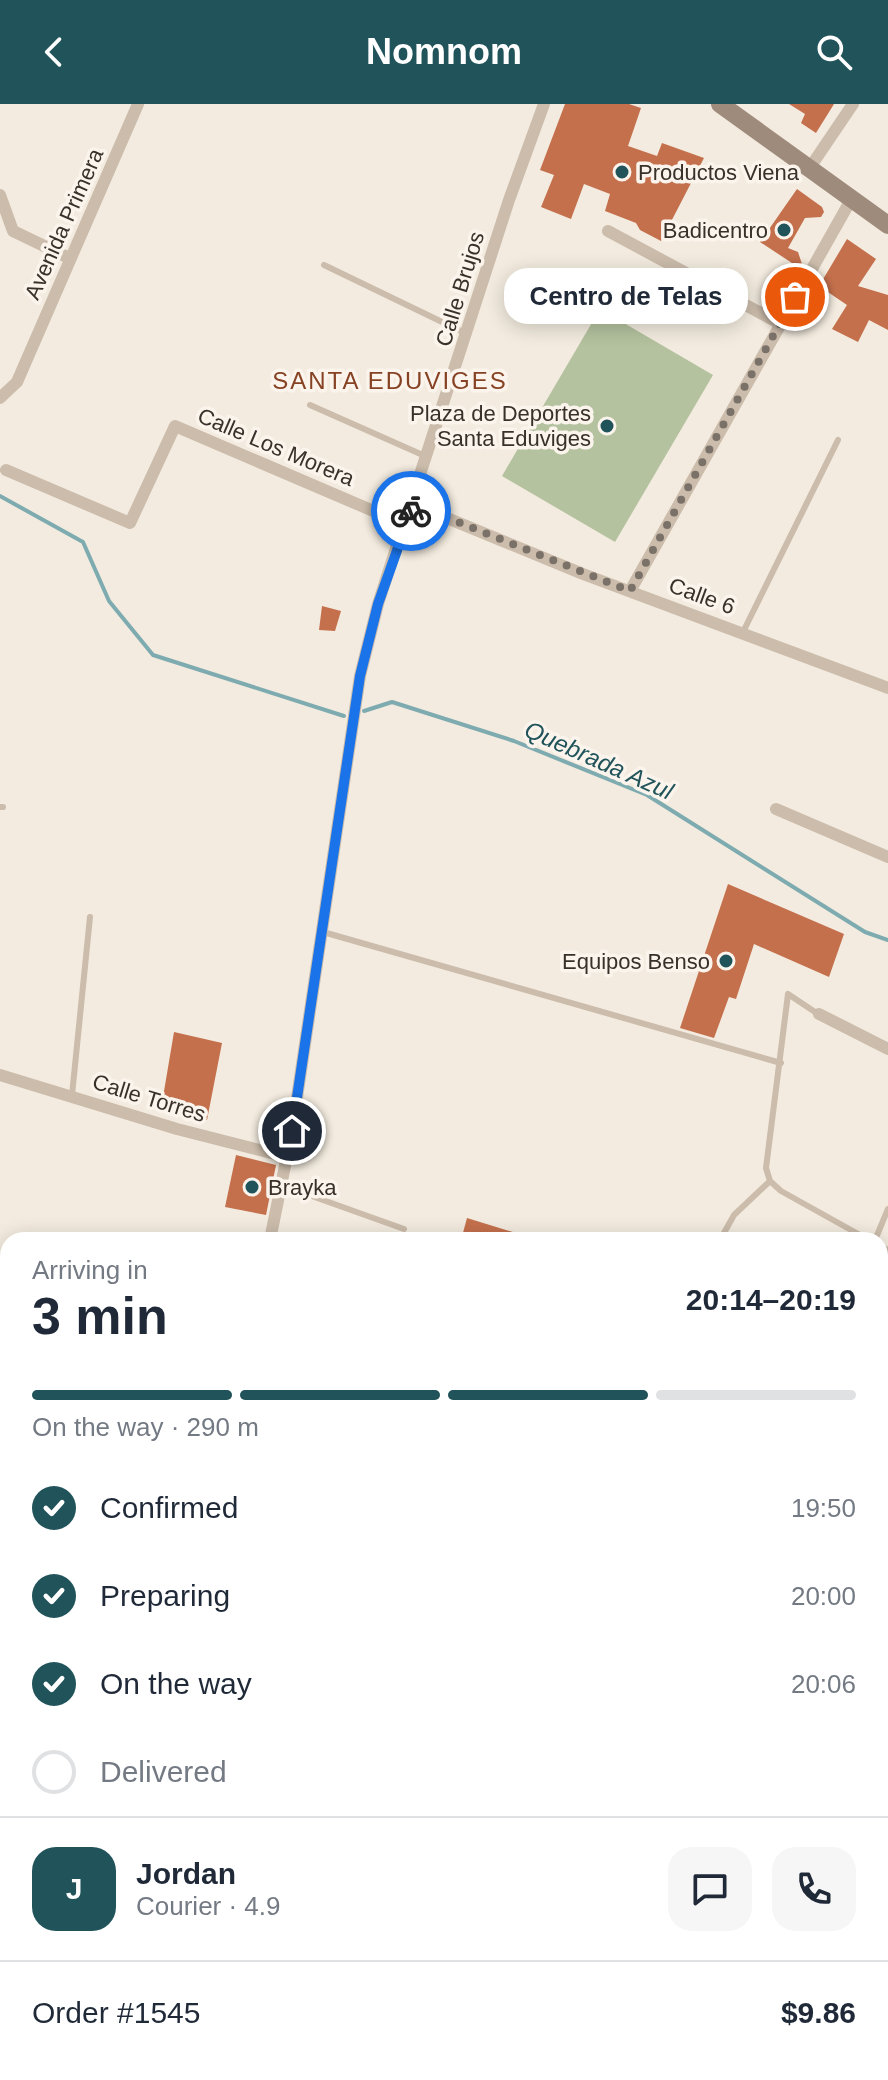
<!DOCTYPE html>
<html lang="en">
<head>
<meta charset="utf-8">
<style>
  :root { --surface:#fff; --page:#f6f6f7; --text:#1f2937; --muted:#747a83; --line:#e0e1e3; --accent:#20535a }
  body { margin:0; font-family:Arial,sans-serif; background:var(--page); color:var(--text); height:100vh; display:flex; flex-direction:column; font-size:30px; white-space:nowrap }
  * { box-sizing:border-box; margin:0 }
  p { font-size:26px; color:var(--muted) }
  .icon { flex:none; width:44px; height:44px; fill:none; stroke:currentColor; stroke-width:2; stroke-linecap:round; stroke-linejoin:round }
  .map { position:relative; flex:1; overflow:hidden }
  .drawer { position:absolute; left:0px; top:1128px; width:888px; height:848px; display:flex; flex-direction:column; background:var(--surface); border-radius:24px 24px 0 0; box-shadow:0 4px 20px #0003 }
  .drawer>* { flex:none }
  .pin { position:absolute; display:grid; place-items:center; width:68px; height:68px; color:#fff; margin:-34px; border:4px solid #fff; border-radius:50%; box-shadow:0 2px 8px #0007 }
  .courier { position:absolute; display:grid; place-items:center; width:80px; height:80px; margin:-40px; border:6px solid #1a73e8; border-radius:50%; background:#fff; color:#222; box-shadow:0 2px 10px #0007 }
  .bubble { position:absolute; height:56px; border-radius:24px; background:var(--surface); box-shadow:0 4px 20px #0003; font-size:26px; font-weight:700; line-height:56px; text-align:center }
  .overview em { font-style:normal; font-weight:700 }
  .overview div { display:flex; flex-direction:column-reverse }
  .overview { display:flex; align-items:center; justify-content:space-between; height:136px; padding:0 32px }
  h1 { font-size:52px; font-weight:700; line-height:60px }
  .bar { display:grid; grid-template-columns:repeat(4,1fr); gap:12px 8px; align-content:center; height:96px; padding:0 32px }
  .bar i { height:10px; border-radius:6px; background:var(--line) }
  .bar .on { background:var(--accent) }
  .bar p { grid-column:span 4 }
  .line { display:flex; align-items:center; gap:20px; padding:0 32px; border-top:2px solid var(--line) }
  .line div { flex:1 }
  .round { display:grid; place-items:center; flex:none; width:84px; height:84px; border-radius:24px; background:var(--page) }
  ol { padding:0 32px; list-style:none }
  li { display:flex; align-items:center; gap:24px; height:88px }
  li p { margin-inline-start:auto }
  li .icon { padding:8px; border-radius:50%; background:var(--accent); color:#fff; stroke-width:4 }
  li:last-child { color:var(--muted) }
  li i { width:44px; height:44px; border:4px solid var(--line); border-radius:50% }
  header { display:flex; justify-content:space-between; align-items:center; height:104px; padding:0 32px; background:var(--accent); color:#fff; font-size:36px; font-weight:700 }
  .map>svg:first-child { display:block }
  .green { fill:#b4c29f }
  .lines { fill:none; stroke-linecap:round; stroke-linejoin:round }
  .stream { stroke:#7eabb0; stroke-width:4 }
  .building { fill:#c4704c }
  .service { stroke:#cbbcab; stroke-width:6 }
  .minor { stroke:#cbbcab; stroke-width:12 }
  .secondary { stroke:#9f8b7c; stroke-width:18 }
  .done { stroke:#7a7169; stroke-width:8; stroke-dasharray:0 14.4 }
  .route { stroke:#1a73e8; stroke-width:10 }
  .poi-dot { fill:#20535a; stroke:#faf4ec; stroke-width:3 }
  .labels { text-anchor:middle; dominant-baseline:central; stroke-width:7; stroke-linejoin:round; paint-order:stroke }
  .poi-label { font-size:22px; fill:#39302a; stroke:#faf4ec; text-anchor:end }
  .street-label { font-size:22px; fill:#39302a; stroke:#faf4ec }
  .neighbourhood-label { font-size:24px; letter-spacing:2px; fill:#874224; stroke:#faf4ec }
  .water-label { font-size:24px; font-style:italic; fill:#20535a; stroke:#faf4ec }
</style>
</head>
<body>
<header><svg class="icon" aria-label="back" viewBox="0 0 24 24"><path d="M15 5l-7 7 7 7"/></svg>Nomnom<svg class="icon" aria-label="search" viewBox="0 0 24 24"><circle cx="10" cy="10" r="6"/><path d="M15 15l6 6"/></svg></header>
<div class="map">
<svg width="888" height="1976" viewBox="0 0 888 1976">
  <rect width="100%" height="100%" fill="#f3ebdf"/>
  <path class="green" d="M 600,205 L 713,271 L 615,438 L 502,372 Z"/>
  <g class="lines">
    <path class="stream" d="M 0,392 L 83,438 L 109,497 L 153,551 L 344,612
      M 364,607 L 392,598 L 514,637 L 647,691 L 865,828 L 888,836"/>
  </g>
  <path class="building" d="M 565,0 L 629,0 L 641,4 L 628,42 L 657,52 L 662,39 L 704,54 L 661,137 L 640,126 L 636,119 L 605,107 L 610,90 L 584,80 L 571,115 L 541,103 L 554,71 L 540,66 Z
    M 789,0 L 834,0 L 816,29 L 801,19 L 805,10 Z
    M 797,85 L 822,103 L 824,108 L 821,113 L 805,114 L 788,144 L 798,148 L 802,160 L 792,159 L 760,138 Z
    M 847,135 L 876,155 L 858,182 L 888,191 L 888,226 L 869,216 L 858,238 L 832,225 L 847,201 L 819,182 Z
    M 322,502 L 341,507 L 335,527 L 319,526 Z
    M 728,780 L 844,830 L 829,873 L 754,840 L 736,895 L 729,893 L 714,934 L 680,924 Z
    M 174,928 L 222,939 L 207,1016 L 161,1005 Z
    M 236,1051 L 276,1061 L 266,1111 L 225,1103 Z
    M 467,1114 L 529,1133 L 529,1136 L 461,1136 Z"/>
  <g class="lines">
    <path class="service" d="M 324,161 L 467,230
      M 310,301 L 425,352
      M 743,528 L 838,336
      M 0,703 L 3,703
      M 323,828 L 781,959
      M 818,910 L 788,890 L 766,1064 L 770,1077 L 781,1087 L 869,1136
      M 72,991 L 90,813
      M 281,1081 L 404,1125
      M 720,1136 L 734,1111 L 770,1077
      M 875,1136 L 888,1105
      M 880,1142 L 888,1146"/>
    <path class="minor" d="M 809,65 L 853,0
      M 0,91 L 13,127 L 69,154
      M 608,127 L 779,219
      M 0,294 L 17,278 L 138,0
      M 6,366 L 130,419 L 175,322 L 406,421
      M 413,400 L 583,470 L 888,584
      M 630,487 L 852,94
      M 776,705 L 888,753
      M 819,910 L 888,945
      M 0,971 L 177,1025 L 287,1053
      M 270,1136 L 292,1027 L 360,572 L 378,500 L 509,96 L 544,0
      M 0,1713 L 8,1700
      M 880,1730 L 888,1728
      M 0,1801 L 8,1799
      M 803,1968 L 804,1976"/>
    <path class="secondary" d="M 720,0 L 888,121"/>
  </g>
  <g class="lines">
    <path class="done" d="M 411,407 L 413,400 L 630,487 L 795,193"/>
    <path class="route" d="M 292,1027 L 360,572 L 378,500 L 411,407"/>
  </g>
  <g class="poi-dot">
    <circle cx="622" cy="68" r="8"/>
    <circle cx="784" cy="126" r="8"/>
    <circle cx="607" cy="322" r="8"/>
    <circle cx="726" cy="857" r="8"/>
    <circle cx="252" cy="1083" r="8"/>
  </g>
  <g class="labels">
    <g class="poi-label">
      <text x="638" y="68" text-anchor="start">Productos Viena</text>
      <text x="768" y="126">Badicentro</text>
      <text x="591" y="309">Plaza de Deportes<tspan x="591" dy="25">Santa Eduviges</tspan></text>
      <text x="710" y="857">Equipos Benso</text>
      <text x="268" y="1083" text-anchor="start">Brayka</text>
    </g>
    <g class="street-label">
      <text transform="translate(64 120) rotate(-66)">Avenida Primera</text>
      <text transform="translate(460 185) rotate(-73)">Calle Brujos</text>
      <text transform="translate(276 343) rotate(23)">Calle Los Morera</text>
      <text transform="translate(702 492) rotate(20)">Calle 6</text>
      <text transform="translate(149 994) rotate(17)">Calle Torres</text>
    </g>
    <g class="neighbourhood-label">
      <text x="390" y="276">SANTA EDUVIGES</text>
    </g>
    <g class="water-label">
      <text transform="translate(599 656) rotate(24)">Quebrada Azul</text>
    </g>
  </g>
</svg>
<div class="pin" style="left:795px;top:193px;background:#ea580c"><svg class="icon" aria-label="bag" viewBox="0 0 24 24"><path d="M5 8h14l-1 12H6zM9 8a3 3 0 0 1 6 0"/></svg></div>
<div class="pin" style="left:292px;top:1027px;background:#1f2937"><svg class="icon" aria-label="home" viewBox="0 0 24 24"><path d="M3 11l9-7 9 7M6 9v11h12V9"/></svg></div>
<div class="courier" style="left:411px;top:407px"><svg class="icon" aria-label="bike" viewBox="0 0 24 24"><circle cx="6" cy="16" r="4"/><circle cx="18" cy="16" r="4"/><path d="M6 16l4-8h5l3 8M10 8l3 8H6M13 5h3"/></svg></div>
<div class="bubble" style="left:504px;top:164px;width:244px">Centro de Telas</div>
<section class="drawer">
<div class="overview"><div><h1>3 min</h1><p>Arriving in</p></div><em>20:14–20:19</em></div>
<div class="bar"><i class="on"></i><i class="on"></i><i class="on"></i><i></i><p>On the way · 290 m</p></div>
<ol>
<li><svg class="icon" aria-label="check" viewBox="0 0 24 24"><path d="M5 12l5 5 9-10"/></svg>Confirmed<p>19:50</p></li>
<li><svg class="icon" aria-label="check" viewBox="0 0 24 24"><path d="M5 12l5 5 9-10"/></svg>Preparing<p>20:00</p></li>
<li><svg class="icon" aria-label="check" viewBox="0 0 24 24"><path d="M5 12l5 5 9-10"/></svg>On the way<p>20:06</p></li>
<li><i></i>Delivered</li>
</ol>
<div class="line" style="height:144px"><b class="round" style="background:var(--accent);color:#fff">J</b><div><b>Jordan</b><p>Courier · 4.9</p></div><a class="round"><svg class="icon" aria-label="chat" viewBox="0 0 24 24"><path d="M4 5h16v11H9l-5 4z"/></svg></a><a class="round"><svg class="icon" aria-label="phone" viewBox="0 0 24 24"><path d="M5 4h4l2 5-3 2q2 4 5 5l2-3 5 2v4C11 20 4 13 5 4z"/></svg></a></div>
<div class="line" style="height:104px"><div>Order #1545</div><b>$9.86</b></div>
</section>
</div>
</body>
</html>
